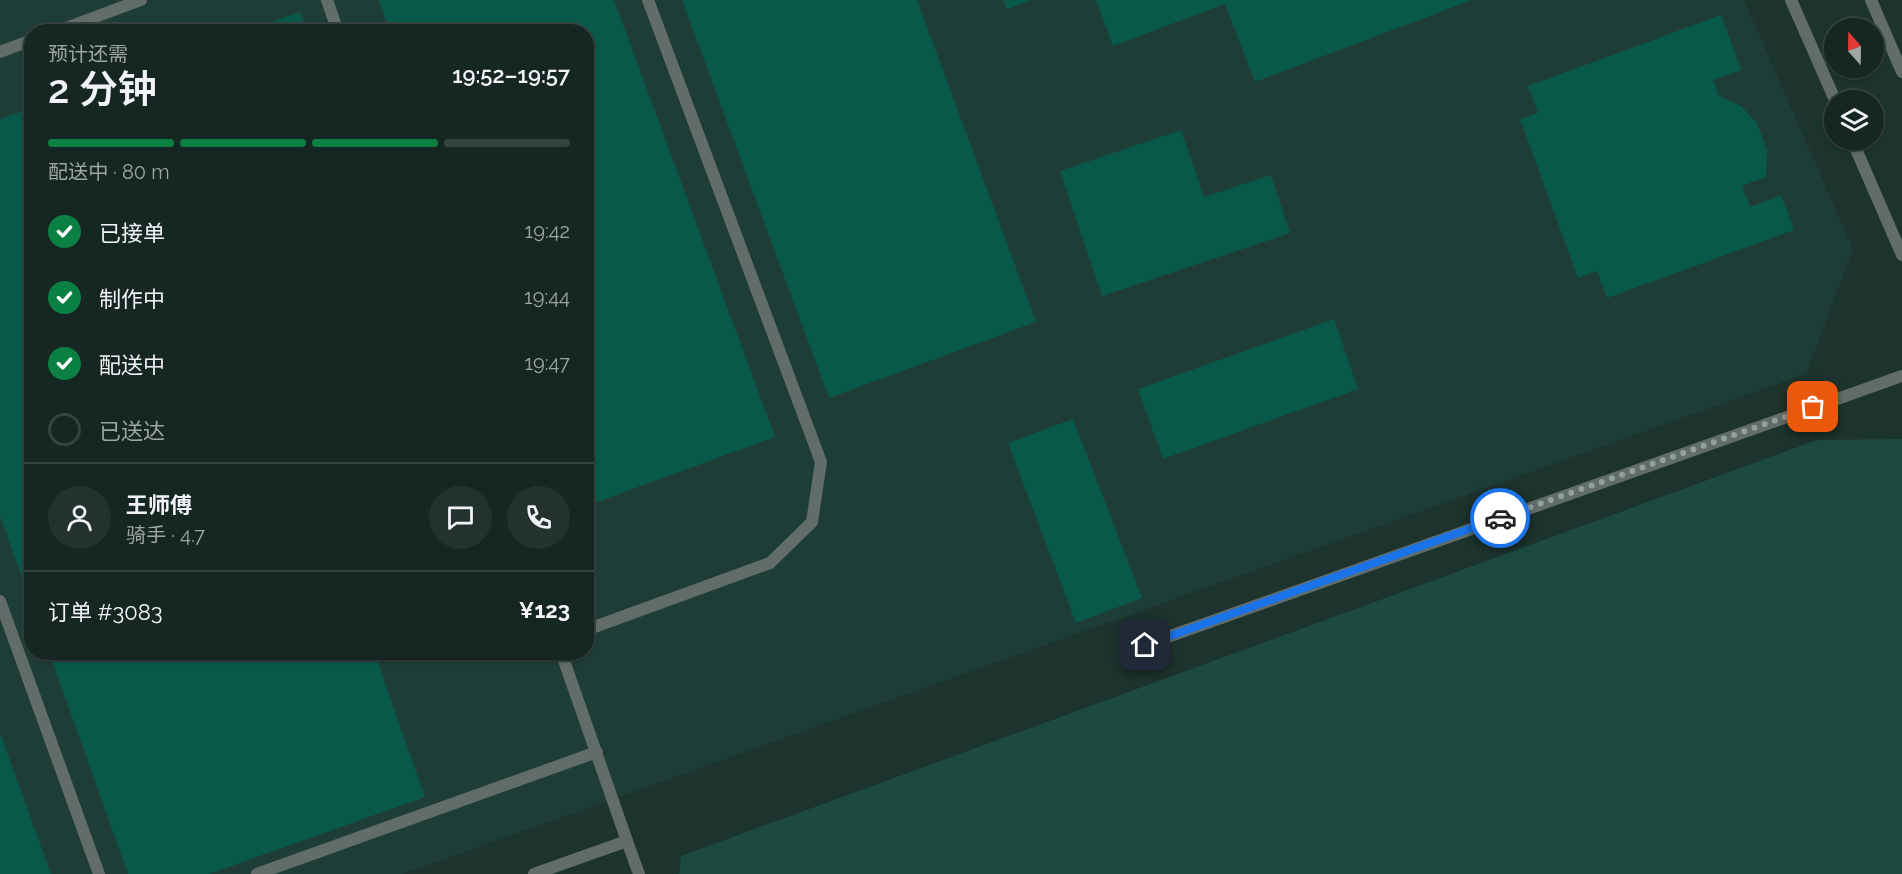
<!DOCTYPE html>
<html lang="zh">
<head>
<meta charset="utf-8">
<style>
  :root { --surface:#162622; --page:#23322f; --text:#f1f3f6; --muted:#9ea5a5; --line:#354340; --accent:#0b8043 }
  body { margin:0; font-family:Raleway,"Noto Sans SC",sans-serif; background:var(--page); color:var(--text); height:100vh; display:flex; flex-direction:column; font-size:22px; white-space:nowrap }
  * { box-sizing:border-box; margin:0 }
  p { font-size:20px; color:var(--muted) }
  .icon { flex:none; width:33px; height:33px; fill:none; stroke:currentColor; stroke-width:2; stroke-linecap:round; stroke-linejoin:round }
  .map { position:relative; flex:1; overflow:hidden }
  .panel { position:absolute; left:24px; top:24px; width:570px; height:636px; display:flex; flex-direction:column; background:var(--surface); border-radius:24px; box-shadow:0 2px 4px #0004,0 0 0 2px var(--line) }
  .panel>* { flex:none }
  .needle { width:39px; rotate:340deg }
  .fabs { position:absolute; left:1824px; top:18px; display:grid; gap:12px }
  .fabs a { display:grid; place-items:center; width:60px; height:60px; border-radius:50%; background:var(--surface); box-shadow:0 2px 4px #0004,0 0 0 2px var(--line); font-size:30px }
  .pin { position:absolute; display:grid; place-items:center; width:51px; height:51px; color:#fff; margin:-26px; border-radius:12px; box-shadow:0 3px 9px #0006 }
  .courier { position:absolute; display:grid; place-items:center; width:60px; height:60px; margin:-30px; border:4px solid #1a73e8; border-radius:50%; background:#fff; color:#222; box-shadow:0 2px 8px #0007 }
  .overview em { font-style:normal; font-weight:600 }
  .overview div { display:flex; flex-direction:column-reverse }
  .overview { display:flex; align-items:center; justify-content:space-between; height:102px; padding:0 24px }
  h1 { font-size:39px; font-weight:600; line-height:45px }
  .bar { display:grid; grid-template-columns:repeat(4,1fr); gap:9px 6px; align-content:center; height:72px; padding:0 24px }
  .bar i { height:8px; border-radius:4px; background:var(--line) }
  .bar .active { background:var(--accent) }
  .bar p { grid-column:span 4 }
  .line { display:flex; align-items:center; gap:15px; padding:0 24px; border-top:2px solid var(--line) }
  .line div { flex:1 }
  .round { display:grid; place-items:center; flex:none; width:63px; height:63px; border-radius:32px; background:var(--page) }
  ol { padding:0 24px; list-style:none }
  li { display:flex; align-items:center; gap:18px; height:66px }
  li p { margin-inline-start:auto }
  li .icon { padding:6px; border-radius:50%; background:var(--accent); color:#fff; stroke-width:4 }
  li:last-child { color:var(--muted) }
  li i { width:33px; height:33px; border:3px solid var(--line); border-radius:50% }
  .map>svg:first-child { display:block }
  .built { fill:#1e3d36; fill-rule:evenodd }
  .green { fill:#1c4a40 }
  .building { fill:#09594b }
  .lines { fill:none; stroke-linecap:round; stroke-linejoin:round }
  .service { stroke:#626d6a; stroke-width:12 }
  .minor { stroke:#626d6a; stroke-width:12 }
  .done { stroke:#90a09c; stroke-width:6; stroke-dasharray:0 10.8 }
  .route { stroke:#1a73e8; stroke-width:8 }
</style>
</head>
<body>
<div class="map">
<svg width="1902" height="874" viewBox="0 0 1902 874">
  <rect width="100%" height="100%" fill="#1d332e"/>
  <path class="built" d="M 0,0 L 1744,0 L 1853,249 L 1806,374 L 403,874 L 0,874 ZM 32,32 L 586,32 L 586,652 L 32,652 Z"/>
  <path class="green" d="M 1902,439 L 1902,874 L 679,874 L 681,856 L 1817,440 Z"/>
  <path class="building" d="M 379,0 L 614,0 L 775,437 L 586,506 L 586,32 L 390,32 Z
    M 682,0 L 917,0 L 1036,322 L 829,398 Z
    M 1003,0 L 1031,0 L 1007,9 Z
    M 1096,0 L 1472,0 L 1255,82 L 1225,4 L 1113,46 Z
    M 300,12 L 307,32 L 246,32 L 246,31 Z
    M 1721,15 L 1741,70 L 1713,80 L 1719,96 L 1741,106 L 1757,123 L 1767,151 L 1766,177 L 1742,186 L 1750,207 L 1781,195 L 1794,230 L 1607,298 L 1597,271 L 1578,278 L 1520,119 L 1538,113 L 1528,86 Z
    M 32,108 L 32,603 L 31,603 L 0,516 L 0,119 Z
    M 1181,130 L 1204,197 L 1271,175 L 1290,233 L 1102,296 L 1060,171 Z
    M 1334,319 L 1358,389 L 1163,459 L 1138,389 Z
    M 1073,419 L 1142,598 L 1076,623 L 1008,443 Z
    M 49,652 L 374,652 L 425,797 L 209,874 L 128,874 Z
    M 0,734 L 0,733 L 51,874 L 0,874 Z"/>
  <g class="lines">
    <path class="service" d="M 327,0 L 338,32
      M 55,32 L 141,0
      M 0,52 L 32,40
      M 0,601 L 99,874
      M 586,630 L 770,563 L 812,522 L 821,462 L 648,0
      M 561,652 L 627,841
      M 257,874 L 597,752"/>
    <path class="minor" d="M 1791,0 L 1835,100
      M 1871,0 L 1902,72
      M 1852,140 L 1902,255
      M 1145,645 L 1902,376
      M 534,874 L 627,841 L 639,874"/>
  </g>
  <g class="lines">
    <path class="done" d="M 1500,518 L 1813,407"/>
    <path class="route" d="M 1145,645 L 1500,518"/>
  </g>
</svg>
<div class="fabs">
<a><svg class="needle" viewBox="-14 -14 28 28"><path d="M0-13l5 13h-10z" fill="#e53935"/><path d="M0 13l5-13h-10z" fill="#9ea5a5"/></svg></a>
<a><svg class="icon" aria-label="layers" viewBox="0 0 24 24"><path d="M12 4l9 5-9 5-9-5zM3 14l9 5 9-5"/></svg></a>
</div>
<div class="pin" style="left:1813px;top:407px;background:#ea580c"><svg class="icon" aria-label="bag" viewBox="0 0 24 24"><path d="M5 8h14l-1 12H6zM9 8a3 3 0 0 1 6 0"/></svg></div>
<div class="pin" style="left:1145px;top:645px;background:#1f2937"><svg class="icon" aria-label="home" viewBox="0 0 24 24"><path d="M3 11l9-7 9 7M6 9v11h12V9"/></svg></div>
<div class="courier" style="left:1500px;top:518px"><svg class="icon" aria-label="car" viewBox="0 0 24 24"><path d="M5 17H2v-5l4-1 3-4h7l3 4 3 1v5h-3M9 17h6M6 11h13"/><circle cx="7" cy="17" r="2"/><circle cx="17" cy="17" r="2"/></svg></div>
<section class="panel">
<div class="overview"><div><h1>2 分钟</h1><p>预计还需</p></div><em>19:52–19:57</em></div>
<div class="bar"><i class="active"></i><i class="active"></i><i class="active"></i><i></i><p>配送中 · 80 m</p></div>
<ol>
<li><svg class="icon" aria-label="check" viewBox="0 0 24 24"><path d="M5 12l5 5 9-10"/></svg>已接单<p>19:42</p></li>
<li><svg class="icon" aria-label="check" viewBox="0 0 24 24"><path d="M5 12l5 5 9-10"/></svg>制作中<p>19:44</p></li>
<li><svg class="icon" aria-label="check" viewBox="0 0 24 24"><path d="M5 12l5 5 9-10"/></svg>配送中<p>19:47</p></li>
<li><i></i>已送达</li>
</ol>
<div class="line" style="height:108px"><a class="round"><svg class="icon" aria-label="person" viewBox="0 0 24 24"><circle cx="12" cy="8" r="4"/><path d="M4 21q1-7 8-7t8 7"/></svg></a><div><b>王师傅</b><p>骑手 · 4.7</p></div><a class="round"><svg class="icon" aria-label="chat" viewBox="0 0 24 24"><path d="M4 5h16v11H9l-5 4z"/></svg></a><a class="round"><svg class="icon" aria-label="phone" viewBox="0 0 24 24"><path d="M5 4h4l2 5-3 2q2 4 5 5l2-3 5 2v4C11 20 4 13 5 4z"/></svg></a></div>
<div class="line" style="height:78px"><div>订单 #3083</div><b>¥123</b></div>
</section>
</div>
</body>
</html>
